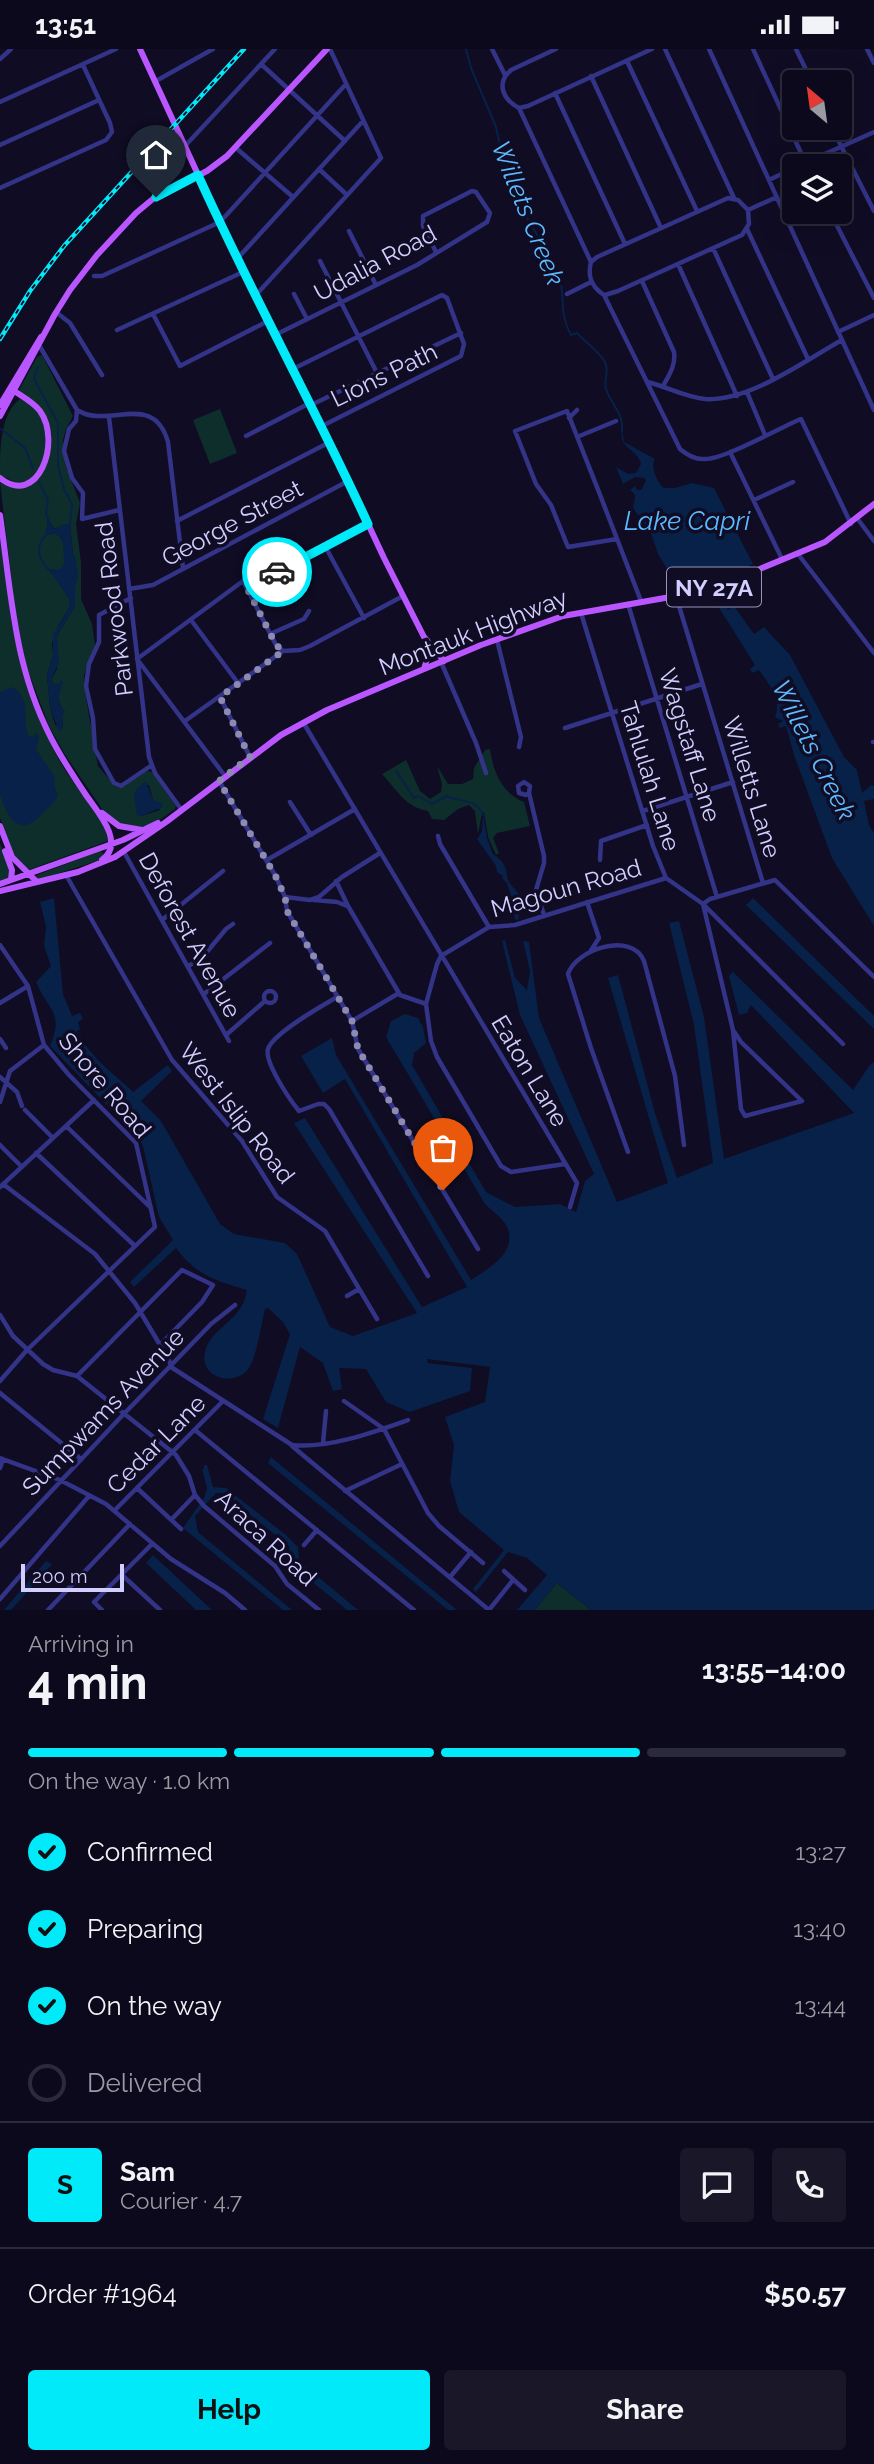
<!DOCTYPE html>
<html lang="en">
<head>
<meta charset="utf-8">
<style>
  :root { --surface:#0b091b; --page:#191728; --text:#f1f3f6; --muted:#9a9aa3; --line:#2b2a3a; --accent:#00eafa }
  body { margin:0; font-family:Raleway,sans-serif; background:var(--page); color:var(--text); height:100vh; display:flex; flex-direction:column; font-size:26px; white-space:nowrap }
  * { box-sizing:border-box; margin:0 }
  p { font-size:23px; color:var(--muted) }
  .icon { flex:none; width:38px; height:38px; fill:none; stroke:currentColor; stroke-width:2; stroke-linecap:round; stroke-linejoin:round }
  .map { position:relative; height:1561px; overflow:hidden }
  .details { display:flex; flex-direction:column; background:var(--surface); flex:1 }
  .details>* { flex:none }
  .needle { width:46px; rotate:331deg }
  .tools { position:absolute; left:782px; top:21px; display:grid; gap:14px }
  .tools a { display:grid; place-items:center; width:70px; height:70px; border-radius:7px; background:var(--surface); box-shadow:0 7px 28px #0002,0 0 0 2px var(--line); font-size:35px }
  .scale { position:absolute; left:21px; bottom:18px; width:103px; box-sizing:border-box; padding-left:7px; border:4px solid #d2cfff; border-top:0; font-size:19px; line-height:24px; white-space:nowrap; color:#d2cfff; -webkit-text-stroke:5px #0f0c24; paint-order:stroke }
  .pin { position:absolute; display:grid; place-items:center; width:60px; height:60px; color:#fff; margin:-72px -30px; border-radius:50% 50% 50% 0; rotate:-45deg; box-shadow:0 0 7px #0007 }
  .pin .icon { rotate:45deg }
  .courier { position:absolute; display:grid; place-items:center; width:70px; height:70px; margin:-35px; border:5px solid #00eafa; border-radius:50%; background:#fff; color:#222; box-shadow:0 2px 9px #0007 }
  .headline em { font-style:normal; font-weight:700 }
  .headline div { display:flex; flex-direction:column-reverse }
  .headline { display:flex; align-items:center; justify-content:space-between; height:119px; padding:0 28px }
  h1 { font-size:46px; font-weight:700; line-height:52px }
  .bar { display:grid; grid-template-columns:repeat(4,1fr); gap:10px 7px; align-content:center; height:84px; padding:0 28px }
  .bar i { height:9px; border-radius:5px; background:var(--line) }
  .bar .current { background:var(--accent) }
  .bar p { grid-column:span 4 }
  .line { display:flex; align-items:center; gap:18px; padding:0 28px; border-top:2px solid var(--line) }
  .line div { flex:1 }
  .round { display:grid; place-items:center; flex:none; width:74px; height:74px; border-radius:7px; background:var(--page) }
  ol { padding:0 28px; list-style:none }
  li { display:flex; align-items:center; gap:21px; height:77px }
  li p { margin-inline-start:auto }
  li .icon { padding:7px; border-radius:50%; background:var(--accent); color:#111; stroke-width:4 }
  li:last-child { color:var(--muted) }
  li i { width:38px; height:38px; border:4px solid var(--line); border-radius:50% }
  .action { display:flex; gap:14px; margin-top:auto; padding:14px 28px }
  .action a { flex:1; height:80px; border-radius:7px; background:var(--accent); color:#111; font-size:28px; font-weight:700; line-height:80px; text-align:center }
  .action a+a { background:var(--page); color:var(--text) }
  .status { display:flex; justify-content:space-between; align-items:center; height:49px; padding:0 35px; background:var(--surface); direction:ltr }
  .status svg { height:19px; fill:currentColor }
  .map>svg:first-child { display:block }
  .green { fill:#0e2e2c; fill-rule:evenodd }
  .water { fill:#072148 }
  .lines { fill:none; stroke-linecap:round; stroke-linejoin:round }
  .stream { stroke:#072148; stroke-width:2 }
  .minor { stroke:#333387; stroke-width:4.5 }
  .major { stroke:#ba56ff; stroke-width:6 }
  .rail-casing { stroke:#00eafa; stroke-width:4.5 }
  .rail { stroke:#0f0c24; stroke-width:2; stroke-dasharray:5; stroke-linecap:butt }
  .done { stroke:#8e8bb2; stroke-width:7; stroke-dasharray:0 12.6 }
  .route { stroke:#00eafa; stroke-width:9 }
  .labels { text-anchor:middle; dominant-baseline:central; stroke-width:7; stroke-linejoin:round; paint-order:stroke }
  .shield { fill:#0f0c24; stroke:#9894bd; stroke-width:2 }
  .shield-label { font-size:23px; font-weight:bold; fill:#d2cfff }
  .street-label { font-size:24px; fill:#d2cfff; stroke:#0f0c24 }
  .water-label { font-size:26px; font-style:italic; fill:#5dbaff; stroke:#0f0c24 }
</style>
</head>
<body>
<div class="status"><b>13:51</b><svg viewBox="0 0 49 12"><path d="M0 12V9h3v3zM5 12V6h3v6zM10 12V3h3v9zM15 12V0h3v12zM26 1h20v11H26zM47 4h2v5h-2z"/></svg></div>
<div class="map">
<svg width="874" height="1561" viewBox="0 0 874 1561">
  <rect width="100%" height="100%" fill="#0f0c24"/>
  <path class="green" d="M 42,306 L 73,367 L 66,380 L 63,391 L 66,418 L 80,454 L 76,475 L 81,513 L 81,550 L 92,575 L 95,596 L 84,626 L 85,643 L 98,717 L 115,737 L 120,739 L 147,722 L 152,723 L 176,757 L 175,760 L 150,778 L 142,779 L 125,778 L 104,763 L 64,704 L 49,677 L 27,619 L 16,569 L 0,433 C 30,455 58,406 50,379 C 45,362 27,354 19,341 L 37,308 ZM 48,471 L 55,480 L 70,475 L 73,506 L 75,507 L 75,557 L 57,587 L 57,620 L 51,631 L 54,636 L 59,635 C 58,647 57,654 65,663 L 62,666 L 63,678 L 55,676 L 50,658 L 47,626 L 53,607 L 52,594 L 58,577 L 69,559 L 69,550 L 56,528 L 51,524 L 50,521 L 61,520 L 65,516 C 64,505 67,490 55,484 L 48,486 L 46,483 ZM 149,736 L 153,751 L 160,761 L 141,767 L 138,739 Z
    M 20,350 L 32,355 L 46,377 L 44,415 L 30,432 L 18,435 L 0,426 C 0,402 0,364 20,350 Z
    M 220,360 L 237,404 L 210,415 L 193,371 Z
    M 0,478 C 8,547 13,617 44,681 C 51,695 58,711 67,724 C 82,745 103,765 108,792 L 28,821 L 14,807 L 0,769 Z
    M 490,700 C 493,723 502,744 524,753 L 530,777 L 497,784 L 493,789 L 499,804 L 496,806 L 488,788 L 484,763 L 482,764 L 478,785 L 475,762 L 469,756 L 458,760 L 444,771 L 432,770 L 428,762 C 405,758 398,742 382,725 L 406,711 L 420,742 L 430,750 L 441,743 L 442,735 L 437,717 L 448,735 L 462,735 L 473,730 L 474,719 L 485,701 Z
    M 0,794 L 11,822 L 9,830 L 0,834 Z
    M 100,802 L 104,805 L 100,811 L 38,831 L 35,829 L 37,826 Z
    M 557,1534 L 591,1561 L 535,1561 Z"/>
  <path class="water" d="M 622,381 L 624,393 L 655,410 C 650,418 657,433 664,439 L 675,439 L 692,434 L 714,439 L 753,515 L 719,531 L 690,539 L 685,539 L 669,523 L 658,505 L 650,482 L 633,459 C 633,453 639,446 630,441 L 635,437 L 637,441 L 641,441 L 646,432 L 644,429 L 635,428 L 623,435 L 616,418 L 628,425 L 636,424 L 641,415 C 637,399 618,400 622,381 Z
    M 48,470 L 54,480 L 65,475 L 70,475 L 73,506 L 75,506 L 78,527 L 75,539 L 75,557 L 57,587 L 59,613 L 51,631 L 54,636 L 59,635 L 61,631 L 63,633 C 59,645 55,653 65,663 L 62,666 L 63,678 L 59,683 L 50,658 L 47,626 L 53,607 L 53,586 L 69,559 L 69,550 L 49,520 L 61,520 L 65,513 C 61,502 68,491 55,484 L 48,486 L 46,483 Z
    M 717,544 L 728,561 L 734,557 L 754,585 L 764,578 L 790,606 L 844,708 L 857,721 L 862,744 L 871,736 L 874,737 L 874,750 L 864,752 L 869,776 L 874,784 L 874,877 L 832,809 L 794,706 L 786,677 L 780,679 L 778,675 L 783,672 L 775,668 C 782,650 769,635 759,621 L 752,624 L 750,620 L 755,616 L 711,546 Z
    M 12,638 C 33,650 21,670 29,687 L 33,688 L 36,683 L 39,690 L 36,700 L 54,727 L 55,739 L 58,746 C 55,754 50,757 44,763 C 21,789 8,773 0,745 L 0,643 Z
    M 146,732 L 153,751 L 162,754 L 163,758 L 141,767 L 137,766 L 134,747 L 136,740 Z
    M 483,764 L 487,789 L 493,805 C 513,819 502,825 512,837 C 519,845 520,844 522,857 L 518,858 L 519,870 L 515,871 L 512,849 L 507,834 L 502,829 L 503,827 L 497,823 L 496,817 L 477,790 L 482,782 Z
    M 54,849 L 63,945 L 72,967 L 80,964 L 83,970 L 78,973 L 80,980 L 77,982 C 89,1007 114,1025 133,1043 L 168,1016 L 172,1022 L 141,1052 L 161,1072 L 220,1175 L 234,1185 L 285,1194 L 297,1205 L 330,1278 L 353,1287 L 417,1264 L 294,1074 L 305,1069 L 422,1258 L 467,1238 L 345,1030 L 323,1044 L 301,1007 L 332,989 L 336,1006 L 471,1231 C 488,1220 516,1205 508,1180 C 505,1171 492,1162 485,1155 L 386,988 L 391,972 L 405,965 L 418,969 L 423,978 L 426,994 L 414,1004 L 412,1016 L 486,1143 L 515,1158 L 560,1155 L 576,1163 L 585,1132 L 594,1125 L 520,966 L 502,892 L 505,891 L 515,929 L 527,941 L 530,922 L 523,892 L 529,893 L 539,969 L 617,1153 L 668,1134 L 608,929 L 618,926 L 655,1064 L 677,1129 L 713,1114 L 694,976 L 669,874 L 679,872 L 704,968 L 724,1110 L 854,1064 L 751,956 L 747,964 L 739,966 L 729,927 L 733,923 L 853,1041 L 869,1017 L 874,1013 L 874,1561 L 591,1561 L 557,1534 L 535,1561 L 517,1561 L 547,1526 L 527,1509 L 508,1503 L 476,1543 L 473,1540 L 504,1501 L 459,1463 L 450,1432 L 454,1396 L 445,1368 L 485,1353 L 490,1318 L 427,1310 L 428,1314 L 472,1319 L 470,1342 L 410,1363 L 386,1353 L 366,1320 L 339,1319 L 342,1340 L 333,1342 L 323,1314 L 300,1298 L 278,1379 L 263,1370 L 290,1285 L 283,1273 L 268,1259 L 265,1260 C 261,1276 257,1306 249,1319 C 235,1339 199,1329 205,1303 C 209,1283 234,1273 242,1256 C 245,1252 246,1245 247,1241 C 216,1232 196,1226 176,1199 L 134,1238 L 130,1233 L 173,1191 L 159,1168 L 143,1097 L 137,1087 L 50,997 C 64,963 49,963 36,933 L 51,917 L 44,897 L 46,878 L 40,853 Z
    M 753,849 L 874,967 L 874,980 L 746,856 Z
    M 271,1408 L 457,1561 L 448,1561 L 268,1414 Z
    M 204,1416 L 207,1416 L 213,1438 L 226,1439 L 286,1486 L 298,1498 L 299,1512 L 358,1561 L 347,1561 L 295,1519 L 292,1516 L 289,1497 L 223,1444 L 216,1444 L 195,1467 L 198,1483 L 292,1561 L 283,1561 L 183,1479 L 204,1449 L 207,1439 L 202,1420 L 204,1420 Z
    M 153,1506 L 212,1561 L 196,1561 L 146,1514 Z
    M 46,1512 L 52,1515 L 11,1561 L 4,1561 Z"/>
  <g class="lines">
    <path class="stream" d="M 466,0 L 471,19 L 496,78 L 504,115 L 515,139 L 519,153 C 530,178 549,201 559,227 C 566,247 558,263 571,286 L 577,284 C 586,294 599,302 605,313 C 610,323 603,330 606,340 C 611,355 624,365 622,382
      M 38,318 L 34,330 L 58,374 L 58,417 L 64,440 L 72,455 L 70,475
      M 1,380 L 25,399 L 33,419
      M 39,433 L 48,451 L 46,464 L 49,472
      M 48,484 C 34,497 37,508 49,521
      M 396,722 L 414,749 L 418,747 L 432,755 L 447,747 C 460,753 477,750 483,766"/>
    <path class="minor" d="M 492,0 L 505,26
      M 556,0 L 511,21 C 495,35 504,51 519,59 L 528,57 L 652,0
      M 665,0 L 734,149
      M 709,0 L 874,361
      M 753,0 L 807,117
      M 796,0 L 812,33
      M 867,0 L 874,14
      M 0,10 L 11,0
      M 627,12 L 697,162
      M 261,15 L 345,92
      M 591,27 L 661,179
      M 156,32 L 213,0
      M 555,44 L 625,195
      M 0,53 L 116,0
      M 519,59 L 591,213
      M 832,79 L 874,162
      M 0,96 L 99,51
      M 185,97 L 275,0
      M 236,99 L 293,148
      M 798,117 L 874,83
      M 319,120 L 347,146
      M 769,131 L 794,119
      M 0,139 L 106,91 L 112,83 L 110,74 L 83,16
      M 748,161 L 738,151 L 728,149 L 597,208 L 591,213 C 587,228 592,238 604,246 L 680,400 C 687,406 695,411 705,410 C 725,410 779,379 801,370 L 851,475
      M 748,161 L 777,148
      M 830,163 L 874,249
      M 747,180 L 808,310
      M 349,182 L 376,236
      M 713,199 L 773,330
      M 237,210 L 363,72
      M 320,212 L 377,324
      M 678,215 L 737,347
      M 94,227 L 102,227 L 220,173 L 346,35
      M 642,232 L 674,303 C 676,316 669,326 663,337
      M 294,245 L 307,270
      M 567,245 L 591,233
      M 256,246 L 381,109 L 330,0
      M 605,246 L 618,242 L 742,186 L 749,175 L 748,161
      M 56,263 L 70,274 L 102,326
      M 153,265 L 180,317 L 268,272
      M 117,281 L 243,223
      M 838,283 L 874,266
      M 275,286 L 417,216 L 487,173 L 490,164 L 476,143 L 472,142 L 423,167 L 423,177 L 436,203
      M 39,296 L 77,361 C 108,381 153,341 168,393 L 183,519
      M 293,320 L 442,246 L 447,249 L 464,295 L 461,307 L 322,377
      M 648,333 C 667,338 685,348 705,350 C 749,353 804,312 842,291
      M 747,343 L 765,386
      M 311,356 L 461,284
      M 77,361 L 76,372 L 69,380 L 64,402 L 72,429 L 83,444 L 82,470 L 119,461
      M 109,368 L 149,708 L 155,724 L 181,760
      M 569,369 L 577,361
      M 246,387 L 310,354
      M 577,388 L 616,372
      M 730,403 L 782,510
      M 754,451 L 793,433
      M 857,469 L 874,492
      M 177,472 L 330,393
      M 617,490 L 568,498 L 551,456 L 536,435 L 515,382 L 567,362 C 592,425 617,489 641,552
      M 325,497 L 364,569
      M 798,505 L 874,604
      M 247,539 L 368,475
      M 129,540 L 153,536 L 348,432
      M 676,547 L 763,834
      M 131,549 L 99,566 L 99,593 L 89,615 L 86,637 L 93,669 L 95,700 L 114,734 L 121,737 L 152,716
      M 628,555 L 717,848
      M 581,564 L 653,797 L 666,829 L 703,855 L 843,995
      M 191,571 L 238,634
      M 270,585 L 304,570 L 309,562
      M 497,591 L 521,688 L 519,698
      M 283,602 L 300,601 L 310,597 L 403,547
      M 441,613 L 476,694 L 486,724
      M 220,648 L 250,708
      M 185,672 L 283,602
      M 303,673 L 577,1134 L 570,1158
      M 565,679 L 702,635
      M 873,693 L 874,693
      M 225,727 L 137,610 L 243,532 L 276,596 L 283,602
      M 219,732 L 275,826 L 285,848 L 287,862 L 352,972 L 358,1000 L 478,1200
      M 529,744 L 526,746 L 519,744 L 518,737 L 524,733 L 530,737 L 529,744 L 544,807 L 544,814 L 536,841 L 544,866
      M 290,753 L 311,786
      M 643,762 L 733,733
      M 438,787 L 440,795 L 489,878
      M 124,803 L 229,992
      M 267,811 L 355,760
      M 600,811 L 601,792 L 647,776
      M 66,826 L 172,1011 L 242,1092 L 277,1148 L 325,1182 L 377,1270
      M 336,832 L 348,857 L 400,946 L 426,955
      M 285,848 L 310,851 L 319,848 L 342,828 L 380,804
      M 314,851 L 337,853 L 347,857
      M 587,853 L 599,889 L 590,903
      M 162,871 L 223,822
      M 0,896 L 28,937 L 44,996 L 69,1026 L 136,1094 L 155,1178 L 27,1301 L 0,1332
      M 189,917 L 206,904 L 226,880 L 233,875
      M264 948a6 6 0 1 1 12 0a6 6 0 1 1-12 0Z
      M 204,945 L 270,894
      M 337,948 C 322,957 273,984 268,1000 C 264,1013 290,1051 299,1062 L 318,1055 L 324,1055 L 329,1060 L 428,1227
      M 0,954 L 28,937
      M 352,972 L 399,944
      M 733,981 L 703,855 L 710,850 L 775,831 L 874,928
      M 733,981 L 741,993 L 802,1052 L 745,1067 L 741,1060 Z
      M 226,986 L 265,952
      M 0,990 L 6,999
      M 0,1028 L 17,1043 L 22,1057
      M 0,1053 L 10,1022 L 44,996
      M 25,1061 L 53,1089
      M 66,1077 L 151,1159
      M 0,1096 L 22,1118
      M 628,1103 L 591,999 L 568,925 C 576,900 632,882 644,912 L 675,1027 L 684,1096
      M 36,1104 L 135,1197
      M 565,1115 L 511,1123 L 501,1117 L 437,1008 L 431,992 L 426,955 L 437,915 L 441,907 L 489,878 L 515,876 L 666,829
      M 3,1135 L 95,1205 L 135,1254 L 169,1311 L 171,1318 L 292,1396 C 328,1400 374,1383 408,1371
      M 0,1138 L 94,1051
      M 347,1247 L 359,1240
      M 0,1266 L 13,1287 L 43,1315 L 53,1321 L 77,1327 L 176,1406 L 189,1427 L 195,1446 L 204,1457 L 275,1517 L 287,1535 L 319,1561
      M 77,1327 L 182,1221 L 213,1236 L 202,1253 L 160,1296
      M 0,1344 L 81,1410
      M 344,1352 L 384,1380 L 428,1464 L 439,1477 L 483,1514
      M 195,1381 L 414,1561
      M 323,1394 L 326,1362
      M 292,1397 L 489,1561
      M 0,1409 L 60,1431 L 106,1455 L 171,1510 L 225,1544 L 245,1561
      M 0,1419 L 3,1410
      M 137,1439 L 181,1480
      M 345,1442 L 402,1415
      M 114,1462 L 222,1353
      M 171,1471 L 195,1446
      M 304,1496 L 317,1481
      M 0,1497 L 119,1370 L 211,1275 L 235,1256
      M 504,1522 L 525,1541
      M 122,1526 L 160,1561
      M 450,1528 L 471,1503
      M 0,1550 L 89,1447
      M 48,1561 L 130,1475
      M 102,1561 L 94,1553 L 152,1495
      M 489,1561 L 513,1531"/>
    <path class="major" d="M 140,0 L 237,210 L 325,383 L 384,509 L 424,588 L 444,612
      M 0,356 L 41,288
      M 0,367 L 55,265 L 70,241 L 97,206 L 136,164 L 154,149 L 207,122 L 227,107 L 327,0
      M 0,429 C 38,459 62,393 40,362 C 33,353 23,348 14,342
      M 0,466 C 12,550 14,624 57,700 C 66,716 76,731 86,746 C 97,762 126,794 102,811
      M 424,620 L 428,606 L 425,590
      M 102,764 L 119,777 L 142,781
      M 0,777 L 12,808 L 37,833
      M 5,802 L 12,821 L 11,831
      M 0,835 L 123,791 L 158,774
      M 0,842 L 78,823 L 115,808 L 166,773 L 281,686 L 327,661 L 481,596 L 563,567 L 676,547 L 726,534 L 825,493 L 874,455"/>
    <defs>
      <path id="rail" d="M 0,290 L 30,242 L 64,197 L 244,0"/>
    </defs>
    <use href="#rail" class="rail-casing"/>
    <use href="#rail" class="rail"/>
  </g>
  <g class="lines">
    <path class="done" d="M 277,523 L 247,539 L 276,596 L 283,602 L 220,648 L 250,708 L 219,732 L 275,826 L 285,848 L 287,862 L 352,972 L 358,1000 L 443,1141"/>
    <path class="route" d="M 156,148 L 198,126 C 251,244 314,357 368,475 L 277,523"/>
  </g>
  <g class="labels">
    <rect class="shield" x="667" y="518.5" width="94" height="39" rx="5"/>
    <g class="shield-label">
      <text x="714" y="538">NY 27A</text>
    </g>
    <g class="street-label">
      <text transform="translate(375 214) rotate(-28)">Udalia Road</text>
      <text transform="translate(384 326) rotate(-26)">Lions Path</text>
      <text transform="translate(232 474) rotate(-28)">George Street</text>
      <text transform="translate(114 560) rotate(-97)">Parkwood Road</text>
      <text transform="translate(473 583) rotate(-21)">Montauk Highway</text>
      <text transform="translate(690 696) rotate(73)">Wagstaff Lane</text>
      <text transform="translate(650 727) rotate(73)">Tahlulah Lane</text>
      <text transform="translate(752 738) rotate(73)">Willetts Lane</text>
      <text transform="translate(566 839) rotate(-16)">Magoun Road</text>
      <text transform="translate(190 886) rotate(61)">Deforest Avenue</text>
      <text transform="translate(530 1022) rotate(59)">Eaton Lane</text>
      <text transform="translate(105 1036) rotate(50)">Shore Road</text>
      <text transform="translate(237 1064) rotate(52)">West Islip Road</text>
      <text transform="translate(103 1363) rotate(-46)">Sumpwams Avenue</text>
      <text transform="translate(156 1395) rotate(-45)">Cedar Lane</text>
      <text transform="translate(266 1489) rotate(43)">Araca Road</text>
    </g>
    <g class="water-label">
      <text transform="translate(528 164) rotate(68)">Willets Creek</text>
      <text x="687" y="472">Lake Capri</text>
      <text transform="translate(814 701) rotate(63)">Willets Creek</text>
    </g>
  </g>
</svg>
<div class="tools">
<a><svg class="needle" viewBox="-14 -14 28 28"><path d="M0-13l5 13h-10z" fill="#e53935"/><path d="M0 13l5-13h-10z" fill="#9a9aa3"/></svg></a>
<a><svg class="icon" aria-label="layers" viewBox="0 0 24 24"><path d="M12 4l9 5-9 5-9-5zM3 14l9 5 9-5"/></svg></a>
</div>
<div class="scale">200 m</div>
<div class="pin" style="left:443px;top:1141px;background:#ea580c"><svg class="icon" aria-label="bag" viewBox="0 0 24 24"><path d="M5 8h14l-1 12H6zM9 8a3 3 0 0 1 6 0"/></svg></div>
<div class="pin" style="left:156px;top:148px;background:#1f2937"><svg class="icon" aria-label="home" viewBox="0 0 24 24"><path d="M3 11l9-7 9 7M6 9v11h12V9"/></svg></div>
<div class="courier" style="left:277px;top:523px"><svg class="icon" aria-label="car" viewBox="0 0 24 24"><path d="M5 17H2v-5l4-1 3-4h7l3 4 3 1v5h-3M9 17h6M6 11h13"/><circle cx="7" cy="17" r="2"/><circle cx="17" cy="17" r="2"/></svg></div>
</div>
<section class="details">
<div class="headline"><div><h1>4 min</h1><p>Arriving in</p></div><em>13:55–14:00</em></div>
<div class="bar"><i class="current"></i><i class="current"></i><i class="current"></i><i></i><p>On the way · 1.0 km</p></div>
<ol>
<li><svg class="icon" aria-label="check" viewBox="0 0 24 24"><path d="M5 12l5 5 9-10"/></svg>Confirmed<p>13:27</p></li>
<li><svg class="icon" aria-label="check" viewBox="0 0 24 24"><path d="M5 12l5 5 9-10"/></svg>Preparing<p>13:40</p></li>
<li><svg class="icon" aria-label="check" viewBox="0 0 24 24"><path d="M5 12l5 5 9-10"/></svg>On the way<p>13:44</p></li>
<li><i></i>Delivered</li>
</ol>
<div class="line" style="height:126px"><b class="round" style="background:var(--accent);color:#111">S</b><div><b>Sam</b><p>Courier · 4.7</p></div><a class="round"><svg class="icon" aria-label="chat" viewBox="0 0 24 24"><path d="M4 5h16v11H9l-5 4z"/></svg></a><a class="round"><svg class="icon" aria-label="phone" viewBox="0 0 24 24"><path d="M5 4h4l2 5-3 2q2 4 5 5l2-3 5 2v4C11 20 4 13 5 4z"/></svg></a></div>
<div class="line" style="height:91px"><div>Order #1964</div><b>$50.57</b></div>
<div class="action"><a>Help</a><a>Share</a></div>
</section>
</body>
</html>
